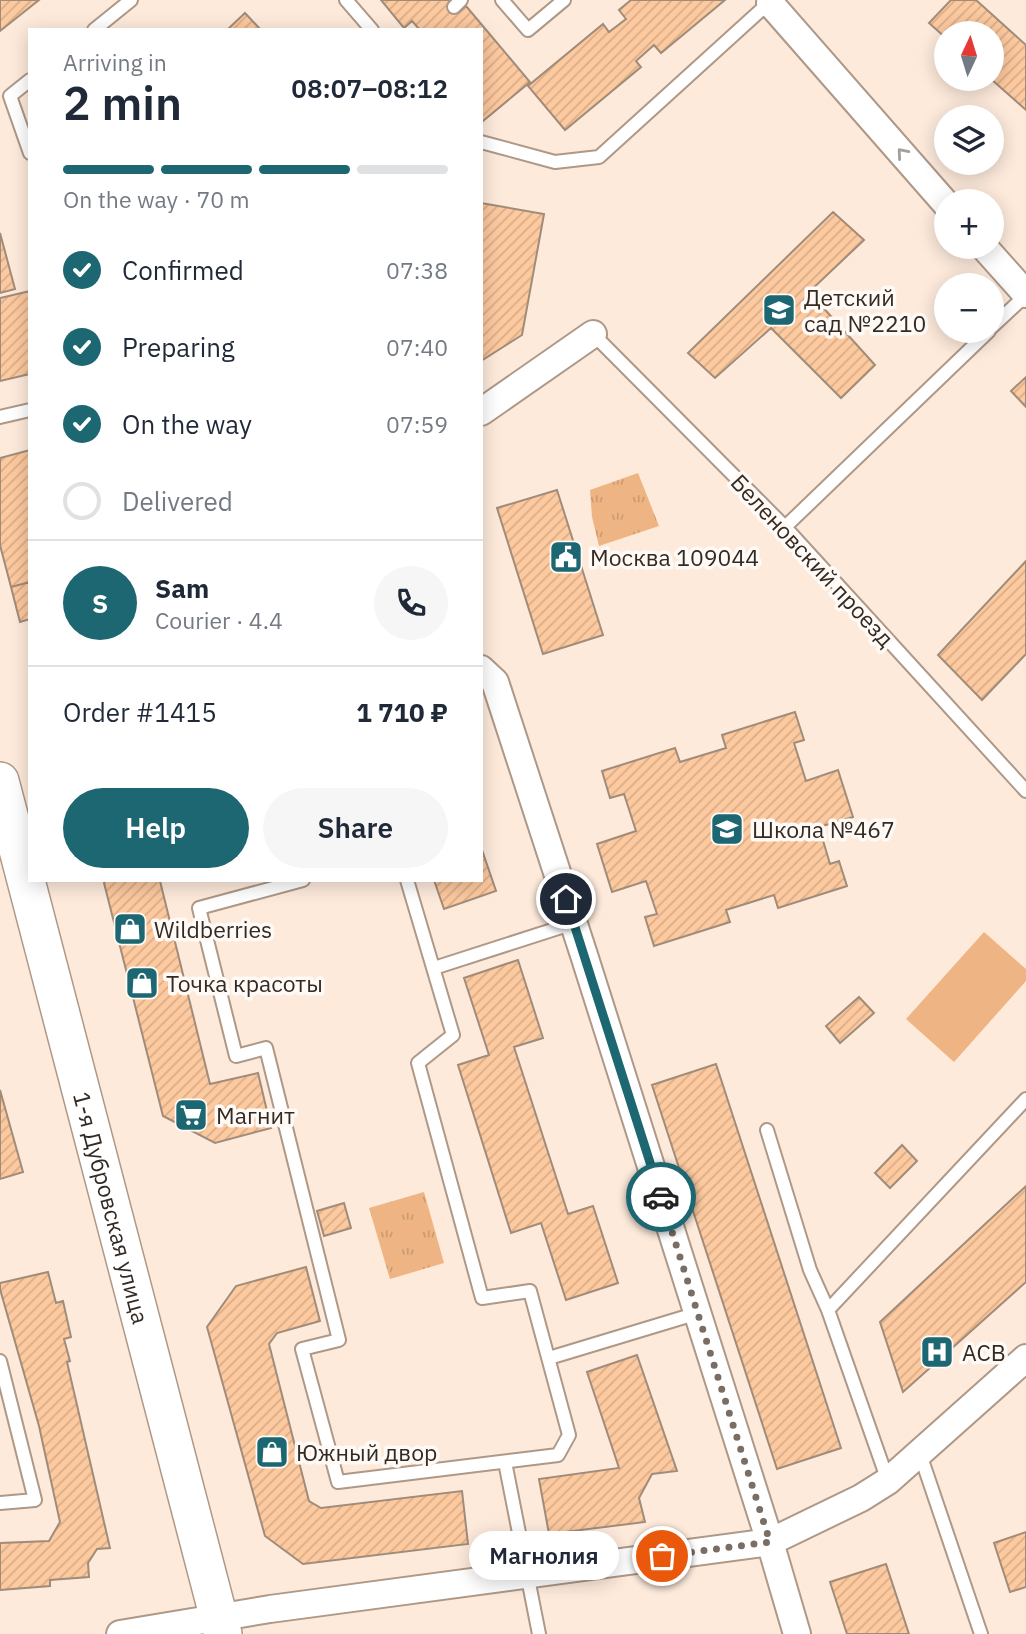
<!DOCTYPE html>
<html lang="en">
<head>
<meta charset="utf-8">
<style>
  :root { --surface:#fff; --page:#f6f6f7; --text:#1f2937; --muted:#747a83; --line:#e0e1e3; --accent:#1c6771 }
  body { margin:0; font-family:"IBM Plex Sans",sans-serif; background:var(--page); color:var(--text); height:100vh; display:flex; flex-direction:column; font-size:26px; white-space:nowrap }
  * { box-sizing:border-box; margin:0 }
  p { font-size:23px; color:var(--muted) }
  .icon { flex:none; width:38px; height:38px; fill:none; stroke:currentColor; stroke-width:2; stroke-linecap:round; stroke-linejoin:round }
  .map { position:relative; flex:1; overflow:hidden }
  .side { position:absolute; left:28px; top:28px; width:455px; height:854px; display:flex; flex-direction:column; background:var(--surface); border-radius:0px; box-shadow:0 4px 18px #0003 }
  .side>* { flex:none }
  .needle { width:46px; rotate:4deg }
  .controls { position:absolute; left:934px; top:21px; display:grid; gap:14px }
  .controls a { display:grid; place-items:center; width:70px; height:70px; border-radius:50%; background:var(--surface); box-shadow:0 4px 18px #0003; font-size:35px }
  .pin { position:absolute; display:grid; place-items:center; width:60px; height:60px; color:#fff; margin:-30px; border:4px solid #fff; border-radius:50%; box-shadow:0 2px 7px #0007 }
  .courier { position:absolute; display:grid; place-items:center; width:70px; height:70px; margin:-35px; border:5px solid #1c6771; border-radius:50%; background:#fff; color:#222; box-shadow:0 2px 9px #0007 }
  .bubble { position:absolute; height:49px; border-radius:24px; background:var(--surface); box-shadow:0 4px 18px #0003; font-size:23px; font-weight:600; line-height:49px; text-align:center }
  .overview em { font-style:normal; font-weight:600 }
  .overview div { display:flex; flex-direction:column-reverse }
  .overview { display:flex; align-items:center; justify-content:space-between; height:119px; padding:0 35px }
  h1 { font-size:46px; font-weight:600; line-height:52px }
  .bar { display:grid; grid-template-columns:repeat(4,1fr); gap:10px 7px; align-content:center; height:84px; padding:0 35px }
  .bar i { height:9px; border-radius:5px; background:var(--line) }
  .bar .on { background:var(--accent) }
  .bar p { grid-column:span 4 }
  .line { display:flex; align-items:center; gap:18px; padding:0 35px; border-top:2px solid var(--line) }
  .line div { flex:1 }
  .round { display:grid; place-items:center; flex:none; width:74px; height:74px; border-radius:37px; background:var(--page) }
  ol { padding:0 35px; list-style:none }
  li { display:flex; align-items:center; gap:21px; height:77px }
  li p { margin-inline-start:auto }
  li .icon { padding:7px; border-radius:50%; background:var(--accent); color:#fff; stroke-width:4 }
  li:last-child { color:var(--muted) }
  li i { width:38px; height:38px; border:4px solid var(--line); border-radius:50% }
  .action { display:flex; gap:14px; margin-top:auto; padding:14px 35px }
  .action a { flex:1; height:80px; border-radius:42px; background:var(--accent); color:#fff; font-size:28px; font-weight:600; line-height:80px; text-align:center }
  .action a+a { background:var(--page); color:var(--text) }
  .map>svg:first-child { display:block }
  .park { fill:url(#park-tufts) }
  .pitch { fill:#efb483 }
  .building { fill:url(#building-hatch); stroke:#a18c7a; stroke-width:2 }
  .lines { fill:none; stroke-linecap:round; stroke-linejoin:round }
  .service-casing { stroke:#ae9887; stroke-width:16 }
  .minor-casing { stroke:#ae9887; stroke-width:30 }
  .secondary-casing { stroke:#ae9887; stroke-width:40 }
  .service { stroke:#fff; stroke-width:12 }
  .minor { stroke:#fff; stroke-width:26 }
  .secondary { stroke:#fff; stroke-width:37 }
  .oneway { stroke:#a39f9c }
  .done { stroke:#7a6d63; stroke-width:7; stroke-dasharray:0 12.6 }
  .route { stroke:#1c6771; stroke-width:9 }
  .labels { text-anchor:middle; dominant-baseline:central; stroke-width:7; stroke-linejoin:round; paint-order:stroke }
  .poi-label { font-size:23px; fill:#332a23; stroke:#fffaf6; text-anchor:start }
  .street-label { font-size:23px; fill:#332a23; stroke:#fffaf6 }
</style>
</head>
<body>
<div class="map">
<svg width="1026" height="1634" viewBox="0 0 1026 1634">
  <defs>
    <pattern id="park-tufts" width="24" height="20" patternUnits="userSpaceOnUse" patternTransform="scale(1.75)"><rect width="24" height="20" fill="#efb483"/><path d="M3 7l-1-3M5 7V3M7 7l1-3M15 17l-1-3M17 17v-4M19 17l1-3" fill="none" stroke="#cd9b71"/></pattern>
    <pattern id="building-hatch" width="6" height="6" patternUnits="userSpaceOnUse" patternTransform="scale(1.75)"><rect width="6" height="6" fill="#fdc99f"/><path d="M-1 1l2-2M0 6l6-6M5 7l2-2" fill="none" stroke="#d9ad89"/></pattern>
  </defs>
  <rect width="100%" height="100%" fill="#fdeadb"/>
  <path class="park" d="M 638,473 L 659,526 L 599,546 L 592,517 L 590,490 Z
    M 424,1192 L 444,1263 L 390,1279 L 369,1208 Z"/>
  <path class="pitch" d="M 984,932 L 1026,969 L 1026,981 L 954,1062 L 906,1019 Z"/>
  <path class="building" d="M 0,0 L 39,0 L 0,31 Z
    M 381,0 L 448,0 L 459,12 L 466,6 L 530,82 L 483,121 L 481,118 L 481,30 L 420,30 L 412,21 L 404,28 Z
    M 631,0 L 725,0 L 661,53 L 654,45 L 636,61 L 641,67 L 565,130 L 528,86 L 603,24 L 609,32 L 626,19 L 619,10 Z
    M 951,0 L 976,0 L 1026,45 L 1026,110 L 991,79 L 992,33 L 947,33 L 947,39 L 929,23 Z
    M 245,13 L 261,30 L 227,30 Z
    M 481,203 L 544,214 L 522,335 L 481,361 Z
    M 833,212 L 864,240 L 809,292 L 875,365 L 841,398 L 771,328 L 715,378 L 688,353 Z
    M 0,233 L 15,289 L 0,293 Z
    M 30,291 L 30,374 L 0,381 L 0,298 Z
    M 1026,377 L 1026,407 L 1011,391 Z
    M 30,450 L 30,582 L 11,587 L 0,545 L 0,458 Z
    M 557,490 L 603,635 L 543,654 L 497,508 Z
    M 1026,561 L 1026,654 L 982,700 L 938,655 Z
    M 30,582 L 30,619 L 20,622 L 11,587 Z
    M 795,712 L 804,740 L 794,743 L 806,781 L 838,770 L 853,817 L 819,827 L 830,864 L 839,861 L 847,886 L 778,908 L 774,895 L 726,910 L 730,922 L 654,946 L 645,917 L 657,914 L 646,881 L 612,892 L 597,844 L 636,831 L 624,794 L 610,798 L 602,771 L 675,748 L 680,762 L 726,748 L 722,735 Z
    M 481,847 L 496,891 L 444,909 L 434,880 L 481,880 Z
    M 106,880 L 164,880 L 160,881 L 210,1084 L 258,1073 L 271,1128 L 215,1143 L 163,1116 L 104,883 Z
    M 518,960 L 543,1038 L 514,1047 L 568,1214 L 593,1206 L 618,1283 L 566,1300 L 541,1223 L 511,1233 L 458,1065 L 489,1055 L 464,978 Z
    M 859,997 L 874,1013 L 840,1043 L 826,1026 Z
    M 716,1064 L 841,1448 L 777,1469 L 652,1085 Z
    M 0,1090 L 23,1172 L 0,1179 Z
    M 902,1145 L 917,1161 L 890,1188 L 875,1173 Z
    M 1026,1186 L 1026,1282 L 903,1392 L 880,1322 Z
    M 344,1203 L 351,1228 L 324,1236 L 317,1211 Z
    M 306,1267 L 320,1321 L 277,1333 L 269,1344 L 309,1501 L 321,1508 L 462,1491 L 468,1544 L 303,1564 L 265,1536 L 207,1327 L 236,1286 Z
    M 48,1272 L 56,1303 L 63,1301 L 71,1337 L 64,1339 L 70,1361 L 67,1362 L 110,1548 L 97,1549 L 88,1563 L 89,1577 L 50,1580 L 50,1586 L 0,1590 L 0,1543 L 49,1541 L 60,1522 L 39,1426 L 0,1289 L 0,1283 Z
    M 637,1355 L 677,1471 L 652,1474 L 639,1498 L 645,1522 L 549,1534 L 539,1479 L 619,1468 L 587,1372 Z
    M 1026,1532 L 1026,1587 L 1010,1592 L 994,1543 Z
    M 886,1564 L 909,1634 L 847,1634 L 830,1582 Z"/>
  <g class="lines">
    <defs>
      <path id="service" d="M 346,0 L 372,30
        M 502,0 L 528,30 L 564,0
        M 454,7 L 461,0
        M 94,30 L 131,0
        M 30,80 L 10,96 L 30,153
        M 481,142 L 555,162 L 599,157 L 772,0
        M 992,327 L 1026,295
        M 593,334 L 785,527 L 1026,791
        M 0,417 L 30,410
        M 785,527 L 989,331
        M 303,880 L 199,908 L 236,1056 L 266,1048 L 339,1340 L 302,1349 L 338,1482 L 558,1455 L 569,1435 L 530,1291 L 482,1298 L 418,1063 L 453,1035 L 407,880
        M 434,968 L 574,923
        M 767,1130 L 810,1270 L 828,1310 L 888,1481
        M 828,1310 L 1026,1099
        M 549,1358 L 698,1313
        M 0,1361 L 35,1500 L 0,1503
        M 920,1454 L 981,1634
        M 505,1462 L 539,1634"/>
      <path id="minor" d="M 770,3 L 947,205
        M 984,247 L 1026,294
        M 481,412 L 593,334
        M 481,669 L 495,682 L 584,955 L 770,1542 L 797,1634
        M 120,1634 L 270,1609 L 770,1542 L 861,1498 L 888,1481 L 1026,1358"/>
      <g id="secondary">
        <path id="s1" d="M 0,781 L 223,1634"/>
      </g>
    </defs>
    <use href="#service" class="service-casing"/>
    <use href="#minor" class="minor-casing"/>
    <use href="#secondary" class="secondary-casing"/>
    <use href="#service" class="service"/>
    <use href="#minor" class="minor"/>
    <use href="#secondary" class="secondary"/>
  </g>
  <defs><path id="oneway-chevron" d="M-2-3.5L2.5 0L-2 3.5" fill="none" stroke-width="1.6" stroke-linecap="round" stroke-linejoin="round" transform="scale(1.75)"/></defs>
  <use class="oneway" href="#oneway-chevron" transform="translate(902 153) rotate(-131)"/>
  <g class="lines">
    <path class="done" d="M 661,1197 L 770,1542 L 662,1556"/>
    <path class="route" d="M 566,899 L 661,1197"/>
  </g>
  <defs>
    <symbol id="school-square" viewBox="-11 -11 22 22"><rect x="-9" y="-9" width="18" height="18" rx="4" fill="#1c6771" stroke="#fffaf6"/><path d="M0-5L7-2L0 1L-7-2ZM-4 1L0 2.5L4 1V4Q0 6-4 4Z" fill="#fff"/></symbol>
    <symbol id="civic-square" viewBox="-11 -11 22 22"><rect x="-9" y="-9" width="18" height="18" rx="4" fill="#1c6771" stroke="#fffaf6"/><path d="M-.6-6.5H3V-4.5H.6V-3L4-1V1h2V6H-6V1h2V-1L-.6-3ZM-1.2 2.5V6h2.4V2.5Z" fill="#fff"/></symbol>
    <symbol id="shop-square" viewBox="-11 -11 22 22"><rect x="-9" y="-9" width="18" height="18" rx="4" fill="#1c6771" stroke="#fffaf6"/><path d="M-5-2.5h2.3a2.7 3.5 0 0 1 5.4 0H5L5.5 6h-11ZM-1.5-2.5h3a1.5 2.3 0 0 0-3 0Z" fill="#fff"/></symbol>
    <symbol id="supermarket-square" viewBox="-11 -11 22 22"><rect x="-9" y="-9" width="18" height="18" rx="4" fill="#1c6771" stroke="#fffaf6"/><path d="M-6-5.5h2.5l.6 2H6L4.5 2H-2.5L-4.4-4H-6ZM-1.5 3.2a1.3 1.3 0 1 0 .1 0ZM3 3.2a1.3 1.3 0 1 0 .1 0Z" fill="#fff"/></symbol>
    <symbol id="hospital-square" viewBox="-11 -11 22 22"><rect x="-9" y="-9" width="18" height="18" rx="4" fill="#1c6771" stroke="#fffaf6"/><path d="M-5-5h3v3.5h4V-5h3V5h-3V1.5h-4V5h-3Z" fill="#fff"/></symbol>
  </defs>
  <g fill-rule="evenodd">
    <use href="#school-square" x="760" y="291" width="38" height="38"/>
    <use href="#civic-square" x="547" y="538" width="38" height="38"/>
    <use href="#school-square" x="708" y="810" width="38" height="38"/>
    <use href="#shop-square" x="111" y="910" width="38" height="38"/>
    <use href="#shop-square" x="123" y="964" width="38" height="38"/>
    <use href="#supermarket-square" x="172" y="1096" width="38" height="38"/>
    <use href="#hospital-square" x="918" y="1333" width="38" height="38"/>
    <use href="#shop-square" x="253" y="1433" width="38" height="38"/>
  </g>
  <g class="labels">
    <g class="poi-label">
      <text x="804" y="297">Детский<tspan x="804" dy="26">сад №2210</tspan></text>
      <text x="590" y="557">Москва 109044</text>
      <text x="752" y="829">Школа №467</text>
      <text x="154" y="929">Wildberries</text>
      <text x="166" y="983">Точка красоты</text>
      <text x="216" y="1115">Магнит</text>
      <text x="962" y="1352">АСВ</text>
      <text x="296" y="1452">Южный двор</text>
    </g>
    <g class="street-label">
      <text transform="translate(813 560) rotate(47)">Беленовский проезд</text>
      <text stroke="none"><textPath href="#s1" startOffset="441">1-я Дубровская улица</textPath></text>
    </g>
  </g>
</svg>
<div class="controls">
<a><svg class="needle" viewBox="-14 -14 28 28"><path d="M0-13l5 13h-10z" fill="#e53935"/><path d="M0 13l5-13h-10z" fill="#747a83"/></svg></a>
<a><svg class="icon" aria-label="layers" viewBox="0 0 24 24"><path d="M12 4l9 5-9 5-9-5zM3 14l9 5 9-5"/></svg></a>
<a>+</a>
<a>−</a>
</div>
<div class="pin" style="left:662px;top:1556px;background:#ea580c"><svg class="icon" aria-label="bag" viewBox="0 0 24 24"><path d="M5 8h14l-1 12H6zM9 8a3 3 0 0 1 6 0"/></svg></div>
<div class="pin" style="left:566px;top:899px;background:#1f2937"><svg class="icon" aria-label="home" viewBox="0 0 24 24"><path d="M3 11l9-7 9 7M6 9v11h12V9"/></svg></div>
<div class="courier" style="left:661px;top:1197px"><svg class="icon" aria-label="car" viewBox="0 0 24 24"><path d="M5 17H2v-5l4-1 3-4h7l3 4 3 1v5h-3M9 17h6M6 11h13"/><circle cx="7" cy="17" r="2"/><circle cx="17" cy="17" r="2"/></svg></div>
<div class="bubble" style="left:469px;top:1531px;width:150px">Магнолия</div>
<section class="side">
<div class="overview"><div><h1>2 min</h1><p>Arriving in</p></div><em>08:07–08:12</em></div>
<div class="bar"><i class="on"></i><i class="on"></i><i class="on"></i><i></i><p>On the way · 70 m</p></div>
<ol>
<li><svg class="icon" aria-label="check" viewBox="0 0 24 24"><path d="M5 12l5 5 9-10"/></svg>Confirmed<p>07:38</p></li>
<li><svg class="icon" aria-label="check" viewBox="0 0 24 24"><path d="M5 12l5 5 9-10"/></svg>Preparing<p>07:40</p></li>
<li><svg class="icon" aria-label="check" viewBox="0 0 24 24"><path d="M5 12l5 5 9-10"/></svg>On the way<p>07:59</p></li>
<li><i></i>Delivered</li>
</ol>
<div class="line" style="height:126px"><b class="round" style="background:var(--accent);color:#fff">S</b><div><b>Sam</b><p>Courier · 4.4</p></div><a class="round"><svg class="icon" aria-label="phone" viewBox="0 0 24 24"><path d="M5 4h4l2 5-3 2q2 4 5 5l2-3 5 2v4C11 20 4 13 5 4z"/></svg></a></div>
<div class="line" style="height:91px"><div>Order #1415</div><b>1 710 ₽</b></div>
<div class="action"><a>Help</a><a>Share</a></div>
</section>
</div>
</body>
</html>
